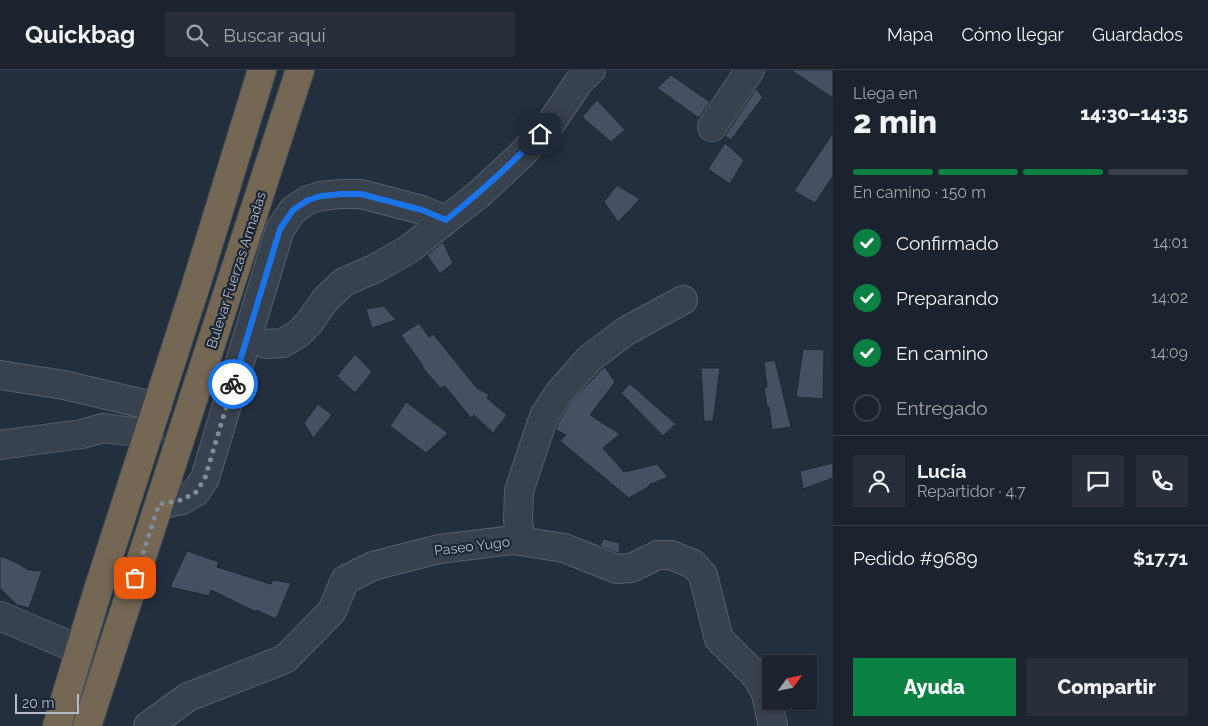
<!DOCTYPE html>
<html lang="es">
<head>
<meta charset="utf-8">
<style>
  :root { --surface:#1b232e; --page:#282f3a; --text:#f1f3f6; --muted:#a0a4aa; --line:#39404a; --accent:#0b8043 }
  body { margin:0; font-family:Raleway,sans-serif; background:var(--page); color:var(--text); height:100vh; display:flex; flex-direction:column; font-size:19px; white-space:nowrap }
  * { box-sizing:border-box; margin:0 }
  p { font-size:16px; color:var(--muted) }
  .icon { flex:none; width:28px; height:28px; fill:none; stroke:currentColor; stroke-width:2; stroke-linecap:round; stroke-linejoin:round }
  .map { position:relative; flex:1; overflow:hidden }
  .panel { display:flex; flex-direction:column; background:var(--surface); width:375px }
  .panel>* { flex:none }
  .needle { width:32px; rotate:57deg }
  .buttons { position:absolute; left:762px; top:585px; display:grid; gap:10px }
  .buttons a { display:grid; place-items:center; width:55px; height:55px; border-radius:0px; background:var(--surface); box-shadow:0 2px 8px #0003,0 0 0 1px var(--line); font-size:25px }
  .scale { position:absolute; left:15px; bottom:12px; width:64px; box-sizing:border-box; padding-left:5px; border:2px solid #b4bcc9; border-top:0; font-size:14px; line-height:18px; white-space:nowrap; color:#b4bcc9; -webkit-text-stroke:4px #1d2633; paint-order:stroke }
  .pin { position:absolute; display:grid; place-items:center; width:42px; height:42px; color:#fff; margin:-21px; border-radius:10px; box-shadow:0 2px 8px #0006 }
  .courier { position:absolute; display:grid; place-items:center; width:50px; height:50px; margin:-25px; border:4px solid #1a73e8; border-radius:50%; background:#fff; color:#222; box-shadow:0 1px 6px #0007 }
  .summary em { font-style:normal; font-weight:800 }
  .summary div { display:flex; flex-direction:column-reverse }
  .summary { display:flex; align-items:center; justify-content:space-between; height:85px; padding:0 20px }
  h1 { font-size:32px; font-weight:800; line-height:38px }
  .bar { display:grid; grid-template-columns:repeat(4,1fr); gap:8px 5px; align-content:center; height:60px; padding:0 20px }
  .bar i { height:6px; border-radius:4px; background:var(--line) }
  .bar .on { background:var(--accent) }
  .bar p { grid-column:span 4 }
  .line { display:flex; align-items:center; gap:12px; padding:0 20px; border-top:1px solid var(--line) }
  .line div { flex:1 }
  .round { display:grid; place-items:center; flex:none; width:52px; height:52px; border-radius:0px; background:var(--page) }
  ol { padding:0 20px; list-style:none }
  li { display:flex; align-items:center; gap:15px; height:55px }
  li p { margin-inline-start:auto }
  li .icon { padding:5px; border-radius:50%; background:var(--accent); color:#fff; stroke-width:4 }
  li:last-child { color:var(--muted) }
  li i { width:28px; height:28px; border:2px solid var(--line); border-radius:50% }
  .button { display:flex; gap:10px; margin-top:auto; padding:10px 20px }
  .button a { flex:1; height:58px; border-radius:0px; background:var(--accent); color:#fff; font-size:20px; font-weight:800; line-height:58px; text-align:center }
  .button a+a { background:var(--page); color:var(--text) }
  header { display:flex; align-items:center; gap:30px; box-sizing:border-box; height:70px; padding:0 25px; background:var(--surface); border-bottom:1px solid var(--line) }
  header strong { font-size:24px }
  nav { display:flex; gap:28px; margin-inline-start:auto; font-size:18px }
  .search { width:350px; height:45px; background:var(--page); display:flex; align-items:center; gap:12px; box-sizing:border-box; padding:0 18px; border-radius:0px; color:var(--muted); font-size:19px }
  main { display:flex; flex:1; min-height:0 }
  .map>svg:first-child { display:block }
  .building { fill:#455162; stroke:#1f2835 }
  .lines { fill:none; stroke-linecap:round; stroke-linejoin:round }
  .minor-casing { stroke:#565f6c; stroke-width:30 }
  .highway-casing { stroke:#434c59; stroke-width:30 }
  .minor { stroke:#38414e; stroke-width:28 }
  .highway { stroke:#746855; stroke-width:28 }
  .done { stroke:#828b98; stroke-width:5; stroke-dasharray:0 9 }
  .route { stroke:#1a73e8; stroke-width:6 }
  .labels { text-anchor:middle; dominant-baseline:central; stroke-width:4.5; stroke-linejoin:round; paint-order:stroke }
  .street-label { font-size:14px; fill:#b4bcc9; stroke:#1d2633 }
</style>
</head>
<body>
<header>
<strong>Quickbag</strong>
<div class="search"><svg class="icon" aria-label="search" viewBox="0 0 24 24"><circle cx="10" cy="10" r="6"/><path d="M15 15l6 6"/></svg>Buscar aquí</div>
<nav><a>Mapa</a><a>Cómo llegar</a><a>Guardados</a></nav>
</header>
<main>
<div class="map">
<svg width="833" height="656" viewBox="0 0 833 656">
  <rect width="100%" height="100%" fill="#242f3e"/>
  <path class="building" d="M 791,0 L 833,0 L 833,28 Z
    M 671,5 L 710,32 L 699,48 L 657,18 Z
    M 756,19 L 763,27 L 731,70 L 725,66 Z
    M 597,30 L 625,60 L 611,72 L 582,47 Z
    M 833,63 L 833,106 L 815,133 L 794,121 Z
    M 725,73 L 744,90 L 730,114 L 708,99 Z
    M 617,115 L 640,129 L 618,152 L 604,132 Z
    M 443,172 L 453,193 L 440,204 L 427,185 Z
    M 384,236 L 396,250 L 372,258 L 366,239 Z
    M 419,253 L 429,267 L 433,264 L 476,317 L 489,325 L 487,328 L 507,345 L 493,363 L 474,345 L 471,348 L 445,316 L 440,318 L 422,297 L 423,296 L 401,265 Z
    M 803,279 L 824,280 L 823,329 L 796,327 Z
    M 355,284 L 372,302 L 355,323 L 337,306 Z
    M 775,290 L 791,357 L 772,360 L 769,337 L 767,337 L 764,317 L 767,317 L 764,292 Z
    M 605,297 L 615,312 L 590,345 L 620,364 L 603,378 L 624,402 L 657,394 L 668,407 L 649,415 L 650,416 L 629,428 L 560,371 L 566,365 L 556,360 L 558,353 L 571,332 L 600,301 Z
    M 701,298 L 720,298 L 713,351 L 704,351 Z
    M 630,314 L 676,354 L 663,366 L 621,323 Z
    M 406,332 L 448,363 L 426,383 L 390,356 Z
    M 318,334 L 332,345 L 313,368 L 304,353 Z
    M 833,393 L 833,408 L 803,419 L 800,401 Z
    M 603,469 L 620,473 L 619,483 L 600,476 Z
    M 187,481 L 219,492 L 217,497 L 271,514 L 273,510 L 291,513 L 276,549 L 256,540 L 256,542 L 211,520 L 209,526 L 170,517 Z
    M 0,486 L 13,491 L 29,500 L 42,501 L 29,538 L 17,535 L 0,518 Z"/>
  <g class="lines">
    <defs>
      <path id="minor" d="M 712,57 L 750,0
        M 266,274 L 283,273 L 298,264 L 309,253 L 325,230 L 344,212 L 376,198 L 409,179 L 478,125 L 519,87 L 551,53 L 578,13 L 591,0
        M 0,305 L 64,315 L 157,337
        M 0,375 L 82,364 L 103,358 L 149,364
        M 159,435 L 182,430 L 196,422 L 205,408 L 280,159 L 293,140 L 308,130 L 321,126 L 341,124 L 361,124 L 422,140 L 446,150
        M 521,471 L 518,450 L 519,421 L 544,346 L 559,323 L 589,289 L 626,261 L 683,230
        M 0,546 L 80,580
        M 148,656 L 188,627 L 285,589 L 332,541 L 345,510 L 373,496 L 439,479 L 514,470 L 564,478 L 617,499 L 631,498 L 658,485 L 671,485 L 693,494 L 703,505 L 719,569 L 757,607 L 766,624 L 773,656"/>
      <path id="highway" d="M 57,656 L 97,523 L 196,215 L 262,0
        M 87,656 L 300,0"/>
    </defs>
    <use href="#minor" class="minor-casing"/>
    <use href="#highway" class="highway-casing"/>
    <use href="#minor" class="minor"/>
    <use href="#highway" class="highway"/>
  </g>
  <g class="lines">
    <path class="done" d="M 135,508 L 159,434 L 182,430 L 196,422 L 205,408 L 233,314"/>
    <path class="route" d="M 233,314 L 280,159 L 293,140 L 308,130 L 321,126 L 341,124 L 361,124 L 422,140 L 446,150 C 479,123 511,95 540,64"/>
  </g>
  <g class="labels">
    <g class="street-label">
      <text transform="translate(236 200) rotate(-72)">Bulevar Fuerzas Armadas</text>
      <text transform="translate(472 476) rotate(-7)">Paseo Yugo</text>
    </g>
  </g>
</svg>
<div class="buttons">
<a><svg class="needle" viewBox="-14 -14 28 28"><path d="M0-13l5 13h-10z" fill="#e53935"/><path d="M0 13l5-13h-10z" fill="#a0a4aa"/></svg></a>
</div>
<div class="scale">20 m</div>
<div class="pin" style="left:135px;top:508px;background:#ea580c"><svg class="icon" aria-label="bag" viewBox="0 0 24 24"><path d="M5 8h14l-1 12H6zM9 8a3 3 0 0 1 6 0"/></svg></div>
<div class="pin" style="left:540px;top:64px;background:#1f2937"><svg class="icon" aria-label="home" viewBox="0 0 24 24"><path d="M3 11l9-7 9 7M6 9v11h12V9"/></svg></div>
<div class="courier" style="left:233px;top:314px"><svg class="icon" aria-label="bike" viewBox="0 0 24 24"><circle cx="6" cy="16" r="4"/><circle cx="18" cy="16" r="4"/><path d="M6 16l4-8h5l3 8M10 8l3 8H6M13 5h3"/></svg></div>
</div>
<section class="panel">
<div class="summary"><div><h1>2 min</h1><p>Llega en</p></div><em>14:30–14:35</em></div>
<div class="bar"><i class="on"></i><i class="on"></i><i class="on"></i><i></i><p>En camino · 150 m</p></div>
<ol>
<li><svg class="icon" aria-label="check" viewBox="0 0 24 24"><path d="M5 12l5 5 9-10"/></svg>Confirmado<p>14:01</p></li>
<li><svg class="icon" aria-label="check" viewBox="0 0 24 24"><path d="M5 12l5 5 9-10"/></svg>Preparando<p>14:02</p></li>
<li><svg class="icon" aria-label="check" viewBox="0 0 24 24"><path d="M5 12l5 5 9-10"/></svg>En camino<p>14:09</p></li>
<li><i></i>Entregado</li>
</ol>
<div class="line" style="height:90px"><a class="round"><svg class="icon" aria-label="person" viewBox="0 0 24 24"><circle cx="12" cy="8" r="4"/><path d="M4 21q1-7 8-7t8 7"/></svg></a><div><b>Lucía</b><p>Repartidor · 4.7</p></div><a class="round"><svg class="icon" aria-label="chat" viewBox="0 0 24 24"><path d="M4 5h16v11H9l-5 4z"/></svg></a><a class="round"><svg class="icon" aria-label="phone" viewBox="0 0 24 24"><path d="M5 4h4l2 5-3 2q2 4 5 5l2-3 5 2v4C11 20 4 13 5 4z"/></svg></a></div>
<div class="line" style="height:65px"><div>Pedido #9689</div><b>$17.71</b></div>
<div class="button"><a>Ayuda</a><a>Compartir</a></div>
</section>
</main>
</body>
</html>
